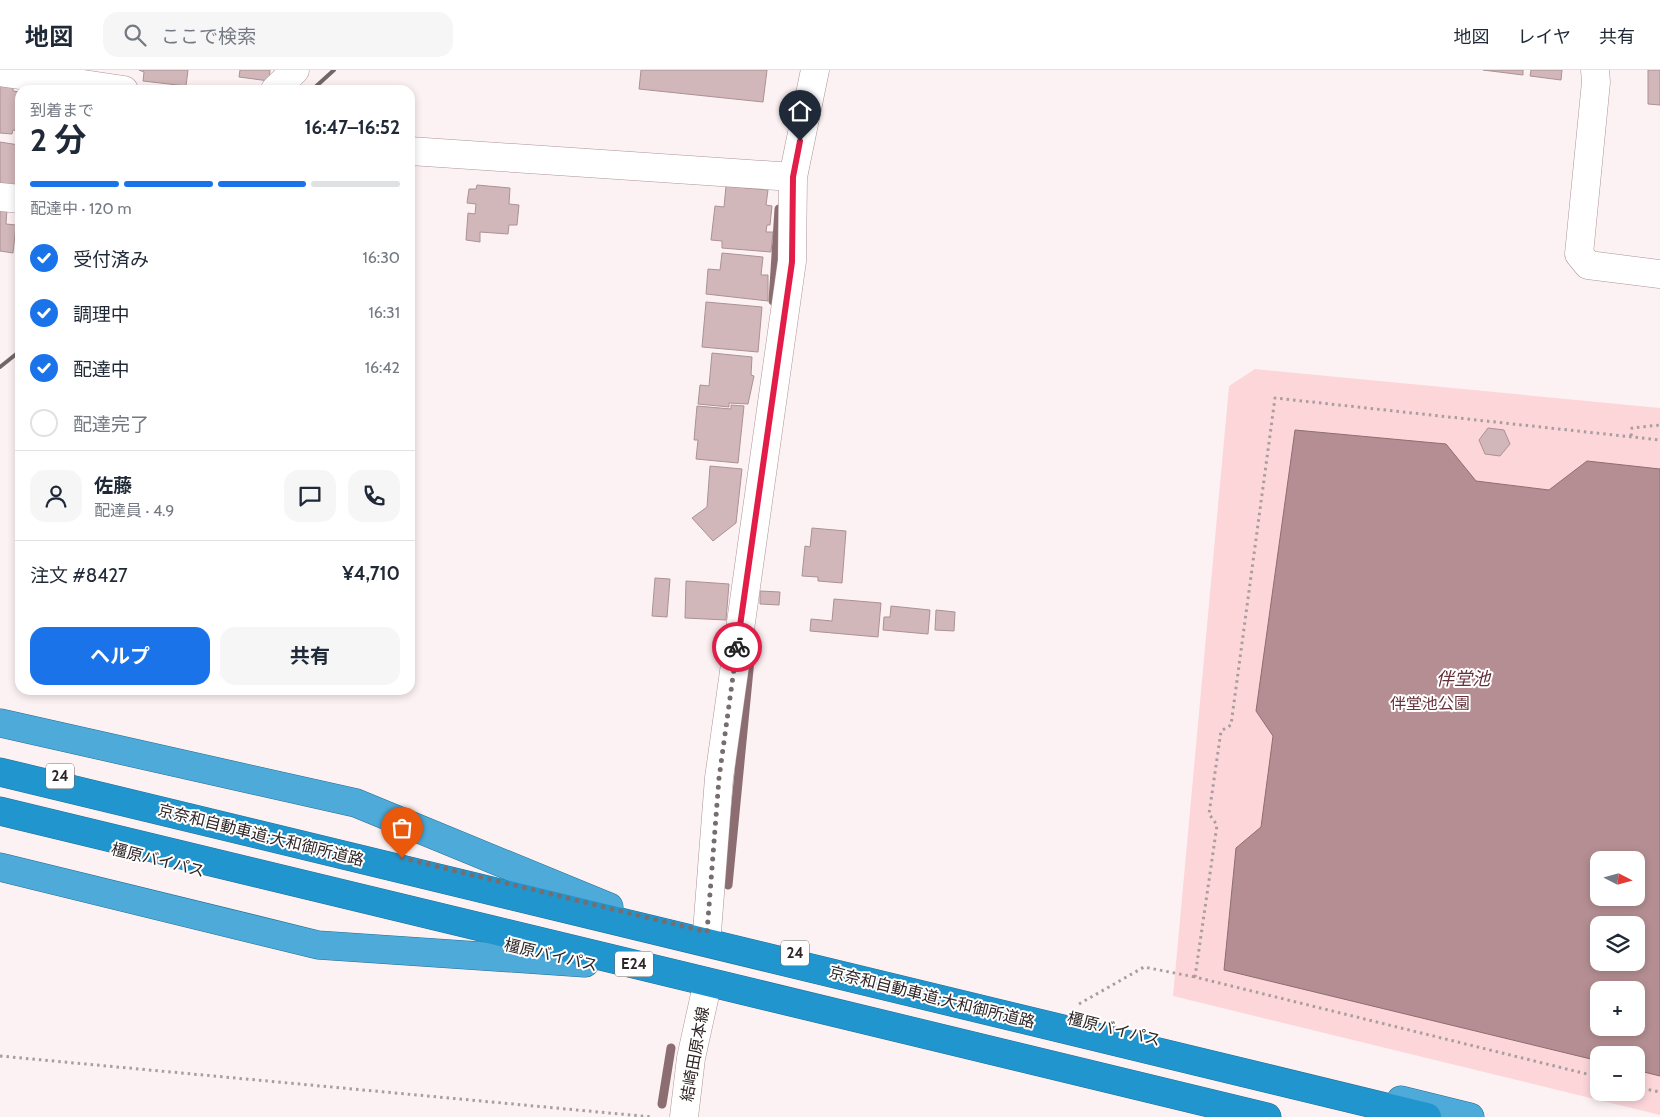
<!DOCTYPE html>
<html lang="ja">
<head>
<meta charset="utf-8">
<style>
  :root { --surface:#fff; --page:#f6f6f7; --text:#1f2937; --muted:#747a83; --line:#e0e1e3; --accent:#1a73e8 }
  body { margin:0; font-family:Cabin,"Noto Sans JP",sans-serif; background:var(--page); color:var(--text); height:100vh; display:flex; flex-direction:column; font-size:19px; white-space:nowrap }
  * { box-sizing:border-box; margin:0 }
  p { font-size:16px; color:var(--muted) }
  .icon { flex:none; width:28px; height:28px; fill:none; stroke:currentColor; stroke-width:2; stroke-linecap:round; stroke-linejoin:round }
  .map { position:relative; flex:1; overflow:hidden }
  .details { position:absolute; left:15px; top:15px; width:400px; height:610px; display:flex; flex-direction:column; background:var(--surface); border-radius:15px; box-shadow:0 2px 8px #0003 }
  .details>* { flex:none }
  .needle { width:32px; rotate:96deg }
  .tools { position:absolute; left:1590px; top:781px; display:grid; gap:10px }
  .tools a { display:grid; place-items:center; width:55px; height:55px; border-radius:10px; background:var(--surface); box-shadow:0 2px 8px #0003; font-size:25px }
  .pin { position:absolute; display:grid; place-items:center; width:42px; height:42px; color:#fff; margin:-51px -21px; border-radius:50% 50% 50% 0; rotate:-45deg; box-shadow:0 0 5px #0007 }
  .pin .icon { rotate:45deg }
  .courier { position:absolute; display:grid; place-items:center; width:50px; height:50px; margin:-25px; border:4px solid #e11d48; border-radius:50%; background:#fff; color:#222; box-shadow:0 1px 6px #0007 }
  .headline em { font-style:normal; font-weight:700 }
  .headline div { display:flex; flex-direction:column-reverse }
  .headline { display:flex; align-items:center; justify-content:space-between; height:85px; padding:0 15px }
  h1 { font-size:32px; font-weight:700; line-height:38px }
  .bar { display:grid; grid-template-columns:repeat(4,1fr); gap:8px 5px; align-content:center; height:60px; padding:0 15px }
  .bar i { height:6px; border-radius:4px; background:var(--line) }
  .bar .selected { background:var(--accent) }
  .bar p { grid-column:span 4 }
  .line { display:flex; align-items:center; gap:12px; padding:0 15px; border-top:1px solid var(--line) }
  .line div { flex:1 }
  .round { display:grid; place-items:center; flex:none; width:52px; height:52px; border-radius:15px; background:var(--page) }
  ol { padding:0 15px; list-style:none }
  li { display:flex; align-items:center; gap:15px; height:55px }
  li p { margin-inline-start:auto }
  li .icon { padding:5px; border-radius:50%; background:var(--accent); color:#fff; stroke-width:4 }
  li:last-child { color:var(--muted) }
  li i { width:28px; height:28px; border:2px solid var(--line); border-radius:50% }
  .action { display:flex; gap:10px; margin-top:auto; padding:10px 15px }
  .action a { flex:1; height:58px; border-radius:15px; background:var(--accent); color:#fff; font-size:20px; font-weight:700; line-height:58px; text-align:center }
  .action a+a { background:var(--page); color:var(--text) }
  header { display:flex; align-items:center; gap:30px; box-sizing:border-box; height:70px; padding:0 25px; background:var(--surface); border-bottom:1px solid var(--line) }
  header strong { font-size:24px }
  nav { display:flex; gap:28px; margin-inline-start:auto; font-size:18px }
  .search { width:350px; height:45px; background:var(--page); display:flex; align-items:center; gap:12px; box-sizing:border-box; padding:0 18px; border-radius:15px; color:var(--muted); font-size:19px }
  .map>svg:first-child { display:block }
  .green { fill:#fdd6da; fill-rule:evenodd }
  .water { fill:#b48e92; stroke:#8c6e72; fill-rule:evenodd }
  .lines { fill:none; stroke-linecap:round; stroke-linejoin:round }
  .stream { stroke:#8c6e72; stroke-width:9 }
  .building { fill:#d1b7ba; stroke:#ab9194 }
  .minor-casing { stroke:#ae9497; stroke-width:29 }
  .trunk-casing { stroke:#266e93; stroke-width:29 }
  .motorway-casing { stroke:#266e93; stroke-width:29 }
  .path { stroke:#a99e9f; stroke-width:3; stroke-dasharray:2.5 4; stroke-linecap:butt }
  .minor { stroke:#fff; stroke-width:28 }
  .trunk { stroke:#4eaad8; stroke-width:28 }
  .motorway { stroke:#2195ce; stroke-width:28 }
  .rail { stroke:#716768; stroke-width:4 }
  .done { stroke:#776d6e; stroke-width:5; stroke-dasharray:0 9 }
  .route { stroke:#e11d48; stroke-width:6 }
  .labels { text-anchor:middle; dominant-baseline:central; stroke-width:4; stroke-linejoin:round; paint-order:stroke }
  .shield { fill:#fff; stroke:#6d6667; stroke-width:1 }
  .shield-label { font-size:15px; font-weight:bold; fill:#2f2526 }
  .park-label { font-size:16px; fill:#67323b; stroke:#fff }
  .street-label { font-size:16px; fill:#2f2526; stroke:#fff }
  .water-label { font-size:18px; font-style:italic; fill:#642f39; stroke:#fff }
</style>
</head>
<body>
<header>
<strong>地図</strong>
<div class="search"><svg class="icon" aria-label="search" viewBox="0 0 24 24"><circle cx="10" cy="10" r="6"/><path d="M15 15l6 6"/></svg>ここで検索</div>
<nav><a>地図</a><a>レイヤ</a><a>共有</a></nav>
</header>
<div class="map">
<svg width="1660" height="1047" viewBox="0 0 1660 1047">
  <rect width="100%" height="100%" fill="#fdf2f3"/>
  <path class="green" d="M 1255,299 L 1660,338 L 1660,1045 L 1173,926 L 1229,316 ZM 1599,790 L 1636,790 L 1636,828 L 1599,828 ZM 1599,855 L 1636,855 L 1636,892 L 1599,892 ZM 1599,920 L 1636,920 L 1636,958 L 1599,958 ZM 1599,985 L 1636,985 L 1636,1022 L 1599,1022 Z"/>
  <path class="water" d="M 1295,360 L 1446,374 L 1476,411 L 1549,420 L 1587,391 L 1660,399 L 1660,1006 L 1636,1000 L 1636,985 L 1599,985 L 1599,991 L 1224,900 L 1236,778 L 1261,757 L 1273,666 L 1256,641 ZM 1599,790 L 1636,790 L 1636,828 L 1599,828 ZM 1599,855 L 1636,855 L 1636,892 L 1599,892 ZM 1599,920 L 1636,920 L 1636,958 L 1599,958 Z"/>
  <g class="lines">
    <path class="stream" d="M 773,231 L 779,139
      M 728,815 L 751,579
      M 662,1034 L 671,978"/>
  </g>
  <path class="building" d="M 139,0 L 188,0 L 186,16 L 143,11 L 144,2 Z
    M 240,0 L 270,0 L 269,11 L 239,7 Z
    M 641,0 L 767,0 L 763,32 L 639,19 Z
    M 1483,0 L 1523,0 L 1523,5 Z
    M 1531,0 L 1562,0 L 1561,10 L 1530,6 Z
    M 1648,0 L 1660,0 L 1660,35 L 1648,34 Z
    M 0,15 L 13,17 L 13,21 L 20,22 L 19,61 L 13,60 L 12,64 L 0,63 Z
    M 0,72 L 19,75 L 16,99 L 20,100 L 20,117 L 0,114 Z
    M 477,115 L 510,118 L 509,134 L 519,135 L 517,155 L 509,155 L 508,164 L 480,162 L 480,172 L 466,170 L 468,143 L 475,144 L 476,134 L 467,133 L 469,119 L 476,119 Z
    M 726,116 L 768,120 L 766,135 L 772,136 L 770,155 L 767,155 L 766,162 L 773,162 L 771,182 L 722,178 L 722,171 L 711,170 L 715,136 L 724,137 Z
    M 0,138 L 7,139 L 6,154 L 16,155 L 13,183 L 0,181 Z
    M 722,183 L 763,187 L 761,205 L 768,205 L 768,231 L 706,224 L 708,199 L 720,200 Z
    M 706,232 L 762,237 L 758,282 L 702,277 Z
    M 712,283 L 752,287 L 751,305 L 754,306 L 748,334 L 729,333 L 729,337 L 698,334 L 700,315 L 709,316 Z
    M 731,335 L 744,336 L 738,393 L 696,389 L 698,370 L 694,370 L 697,336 L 731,339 Z
    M 1488,358 L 1504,360 L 1510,374 L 1500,386 L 1485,384 L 1479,370 Z
    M 710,396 L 742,399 L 736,453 L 713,471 L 692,448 L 707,437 Z
    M 812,458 L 846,461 L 842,513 L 818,511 L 818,507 L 802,506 L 805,476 L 810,477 Z
    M 655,508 L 670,509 L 667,547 L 652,546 Z
    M 686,511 L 729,514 L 726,550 L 685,548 Z
    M 760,521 L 780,522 L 779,535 L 760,534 Z
    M 834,529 L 881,533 L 878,567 L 810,561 L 811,549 L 832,551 Z
    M 891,536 L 930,540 L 928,564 L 883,560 L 884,547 L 890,547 Z
    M 936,540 L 955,542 L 954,561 L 935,560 Z"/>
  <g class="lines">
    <defs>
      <path id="minor" d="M 1595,0 L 1596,12 L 1579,184 L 1588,195 L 1660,204
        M 0,2 L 124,20
        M 275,20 L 295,0
        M 410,81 L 793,107
        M 0,127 L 20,129
        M 707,862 L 719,708 L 792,191 L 793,107 L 815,0
        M 684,1047 L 691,988 L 706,920"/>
      <path id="trunk" d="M 0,653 L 356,733 L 609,837
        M 0,797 L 318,875 L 585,893
        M 1401,1030 L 1470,1047"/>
      <path id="motorway" d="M 0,702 L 1427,1047
        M 0,741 L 1267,1047"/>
    </defs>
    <use href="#minor" class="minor-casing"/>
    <use href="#trunk" class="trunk-casing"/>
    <use href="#motorway" class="motorway-casing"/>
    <path class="path" d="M 1631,366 L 1632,358 L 1660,355
      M 1079,934 L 1144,897 L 1195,907
      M 0,986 L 652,1047
      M 1599,1007 L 1195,907 L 1217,755 L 1209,744 L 1221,661 L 1231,655 L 1275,328 L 1660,370
      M 1636,1017 L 1660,1022"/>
    <use href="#minor" class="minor"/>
    <use href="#trunk" class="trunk"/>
    <use href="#motorway" class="motorway"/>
    <path class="rail" d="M 312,20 L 334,0
      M 0,297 L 20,281"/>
  </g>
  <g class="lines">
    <path class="done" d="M 402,788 L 707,862 L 719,708 L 737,577"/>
    <path class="route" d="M 737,577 L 792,192 L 793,107 L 800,71"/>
  </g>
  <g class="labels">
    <g class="shield">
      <rect x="46" y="693.5" width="28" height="25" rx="4"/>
      <rect x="781" y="870.5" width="28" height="25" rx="4"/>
      <rect x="615" y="881.5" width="38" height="25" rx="4"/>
    </g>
    <g class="shield-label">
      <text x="60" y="706">24</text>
      <text x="795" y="883">24</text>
      <text x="634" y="894">E24</text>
    </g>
    <g class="park-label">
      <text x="1430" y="633">伴堂池公園</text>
    </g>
    <g class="street-label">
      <text transform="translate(261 765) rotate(14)">京奈和自動車道;大和御所道路</text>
      <text transform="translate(158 790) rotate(14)">橿原バイパス</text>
      <text transform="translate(551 885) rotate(13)">橿原バイパス</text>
      <text transform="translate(932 927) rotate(14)">京奈和自動車道;大和御所道路</text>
      <text transform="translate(1114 959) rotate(14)">橿原バイパス</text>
      <text transform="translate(695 984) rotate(-80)">結崎田原本線</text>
    </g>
    <g class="water-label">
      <text x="1463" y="609">伴堂池</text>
    </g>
  </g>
</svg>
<div class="tools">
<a><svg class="needle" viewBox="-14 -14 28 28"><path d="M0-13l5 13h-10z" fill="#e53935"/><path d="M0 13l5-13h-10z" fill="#747a83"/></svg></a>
<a><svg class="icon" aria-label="layers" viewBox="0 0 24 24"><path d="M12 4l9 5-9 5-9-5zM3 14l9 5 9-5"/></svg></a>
<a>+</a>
<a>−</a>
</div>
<div class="pin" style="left:402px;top:788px;background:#ea580c"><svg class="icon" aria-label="bag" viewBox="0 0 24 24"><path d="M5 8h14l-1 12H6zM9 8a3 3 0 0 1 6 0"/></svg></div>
<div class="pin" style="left:800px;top:71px;background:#1f2937"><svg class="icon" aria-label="home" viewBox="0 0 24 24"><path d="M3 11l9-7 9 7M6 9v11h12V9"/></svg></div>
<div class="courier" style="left:737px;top:577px"><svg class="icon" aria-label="bike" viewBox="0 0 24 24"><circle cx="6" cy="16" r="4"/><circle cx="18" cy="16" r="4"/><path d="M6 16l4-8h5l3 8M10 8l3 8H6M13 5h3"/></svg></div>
<section class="details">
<div class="headline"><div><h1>2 分</h1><p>到着まで</p></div><em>16:47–16:52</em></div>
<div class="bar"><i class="selected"></i><i class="selected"></i><i class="selected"></i><i></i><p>配達中 · 120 m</p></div>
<ol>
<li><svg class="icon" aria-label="check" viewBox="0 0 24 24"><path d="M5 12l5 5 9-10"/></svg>受付済み<p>16:30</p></li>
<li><svg class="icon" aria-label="check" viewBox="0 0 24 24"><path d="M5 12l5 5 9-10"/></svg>調理中<p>16:31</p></li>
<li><svg class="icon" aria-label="check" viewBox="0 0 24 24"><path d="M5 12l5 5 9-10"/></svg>配達中<p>16:42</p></li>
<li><i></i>配達完了</li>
</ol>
<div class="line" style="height:90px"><a class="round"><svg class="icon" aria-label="person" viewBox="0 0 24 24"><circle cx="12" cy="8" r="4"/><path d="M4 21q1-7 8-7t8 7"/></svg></a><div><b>佐藤</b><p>配達員 · 4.9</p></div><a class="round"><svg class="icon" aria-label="chat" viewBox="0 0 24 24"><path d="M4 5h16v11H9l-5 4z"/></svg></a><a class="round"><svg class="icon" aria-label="phone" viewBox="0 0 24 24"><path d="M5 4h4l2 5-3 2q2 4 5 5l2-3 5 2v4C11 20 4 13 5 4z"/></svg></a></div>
<div class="line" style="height:65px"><div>注文 #8427</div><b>¥4,710</b></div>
<div class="action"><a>ヘルプ</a><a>共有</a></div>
</section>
</div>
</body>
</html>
